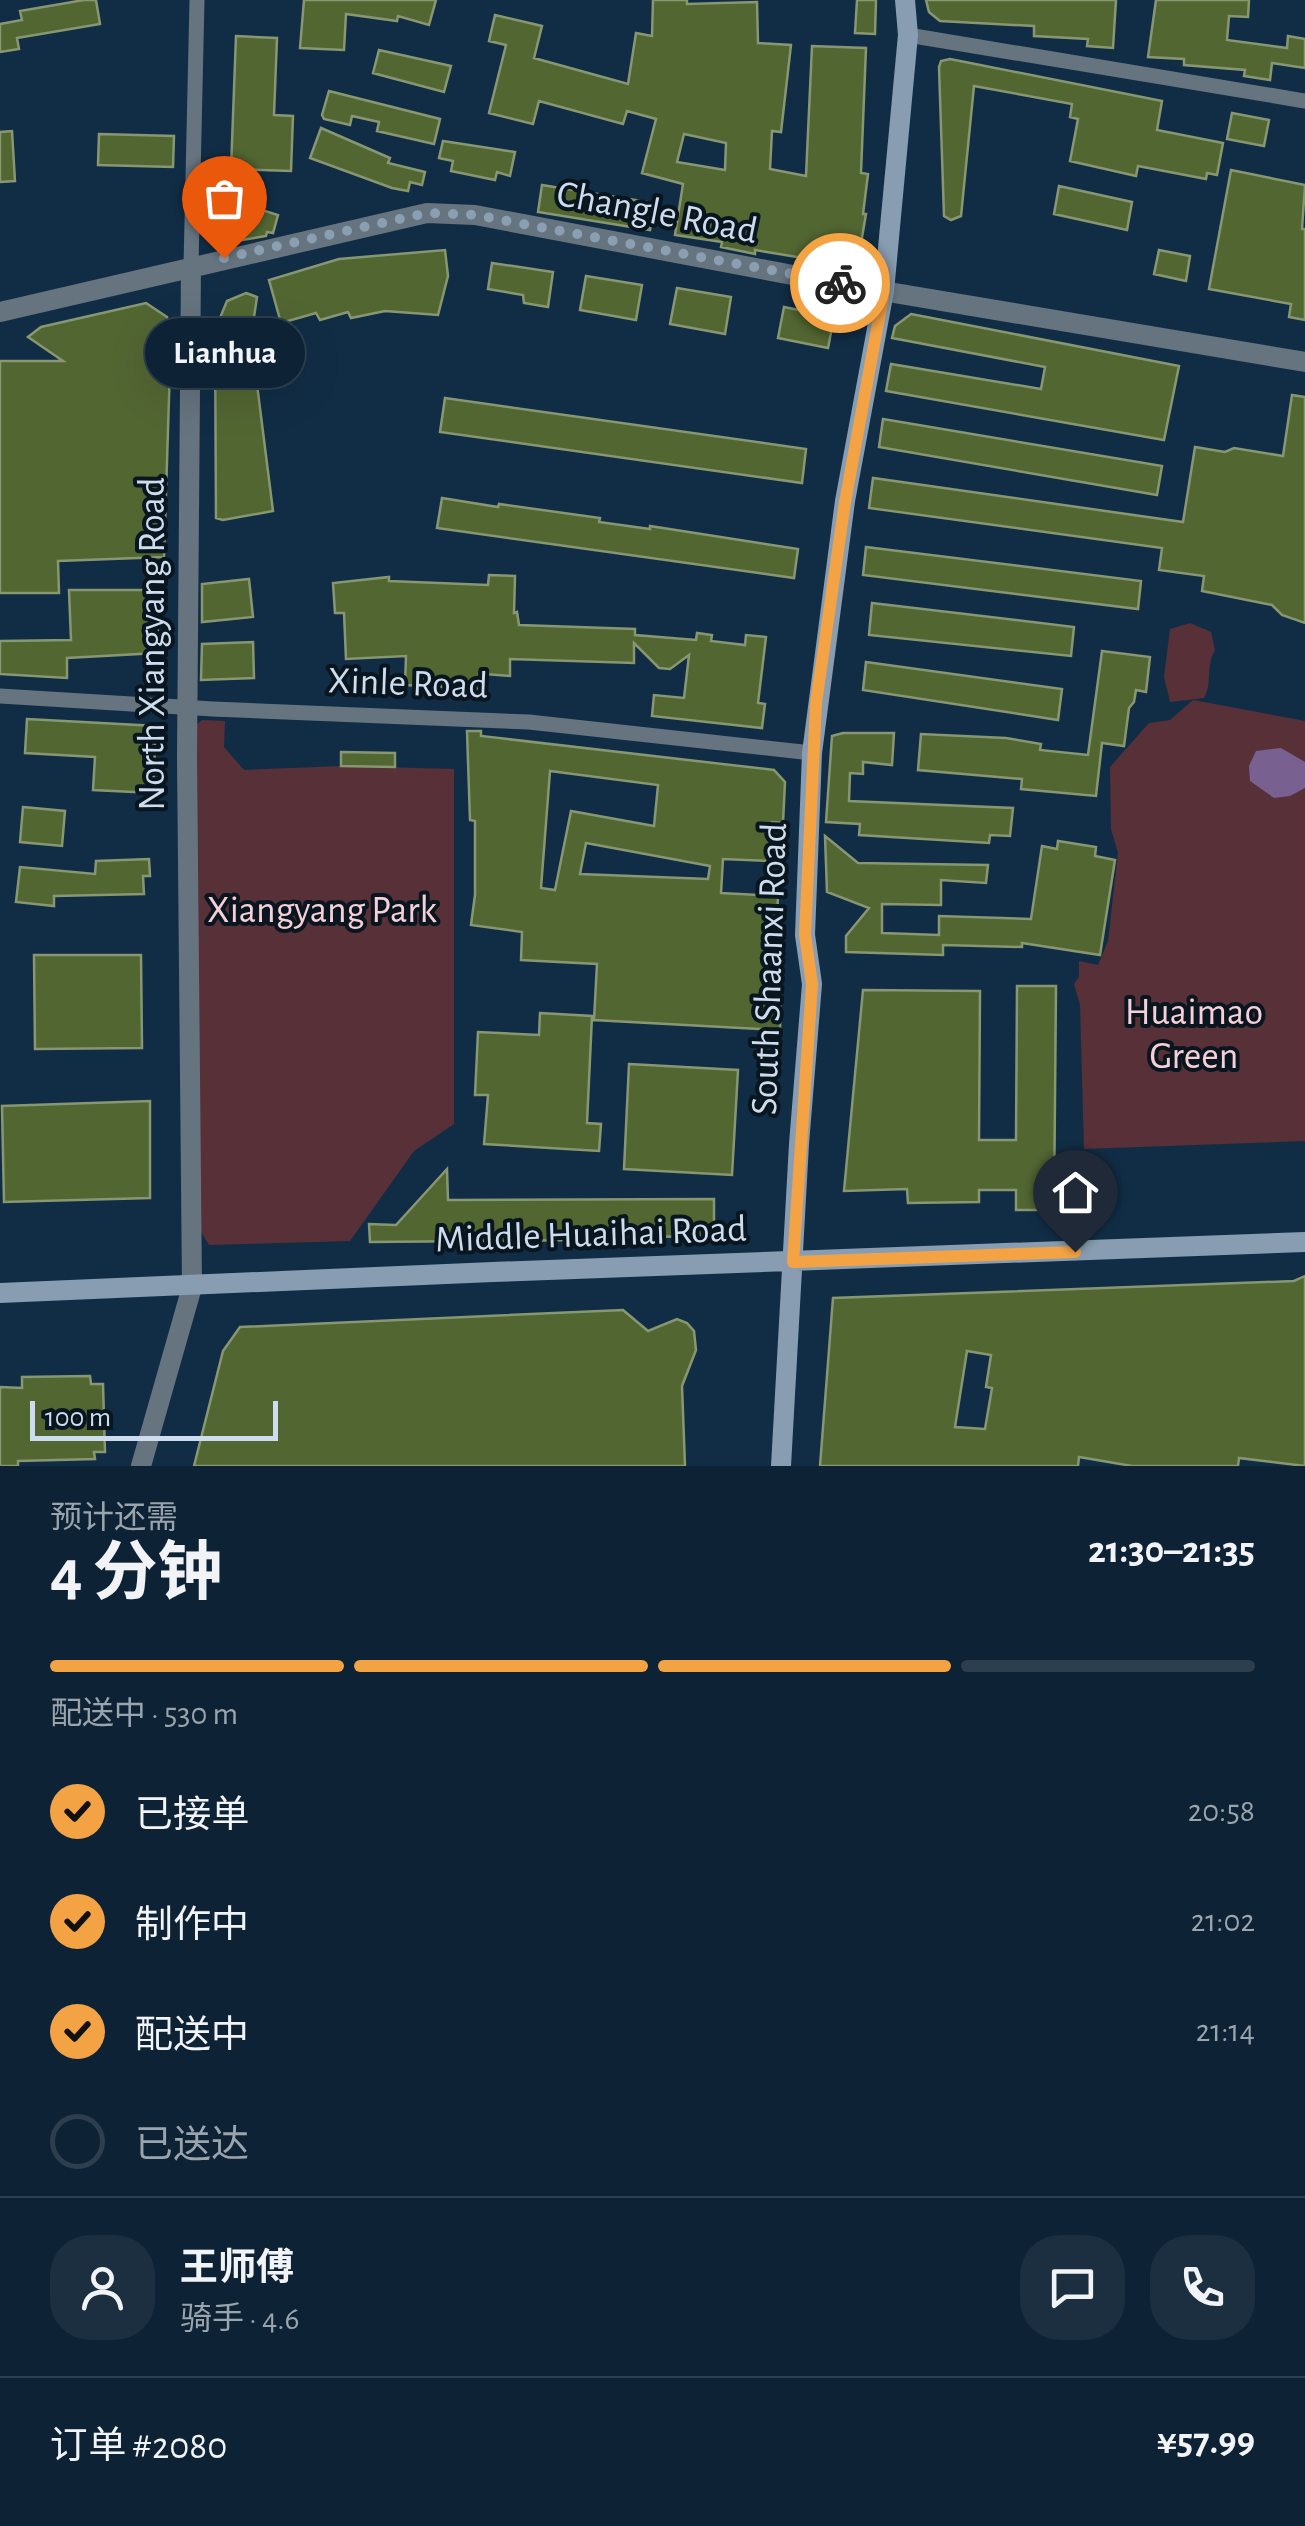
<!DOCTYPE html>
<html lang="zh">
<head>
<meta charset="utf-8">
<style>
  :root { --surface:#0d2234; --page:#1b2f40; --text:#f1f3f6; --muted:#9aa4ac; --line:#2d3f4f; --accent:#f4a344 }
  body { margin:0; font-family:"Alegreya Sans","Noto Sans SC",sans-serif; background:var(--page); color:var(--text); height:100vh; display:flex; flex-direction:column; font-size:38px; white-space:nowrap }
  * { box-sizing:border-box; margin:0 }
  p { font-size:32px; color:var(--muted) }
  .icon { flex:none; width:55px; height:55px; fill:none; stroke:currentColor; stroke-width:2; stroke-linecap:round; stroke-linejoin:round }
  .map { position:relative; height:1466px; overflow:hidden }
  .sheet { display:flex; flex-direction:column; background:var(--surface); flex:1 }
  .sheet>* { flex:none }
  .scale { position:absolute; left:30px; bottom:25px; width:248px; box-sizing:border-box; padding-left:10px; border:5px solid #cddded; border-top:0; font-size:28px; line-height:35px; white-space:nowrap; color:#cddded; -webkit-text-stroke:8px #09151f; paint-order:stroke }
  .pin { position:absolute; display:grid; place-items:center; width:85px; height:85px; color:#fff; margin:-102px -42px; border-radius:50% 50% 50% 0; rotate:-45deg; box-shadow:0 0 10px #0007 }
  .pin .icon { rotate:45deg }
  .courier { position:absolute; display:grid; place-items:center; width:100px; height:100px; margin:-50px; border:8px solid #f4a344; border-radius:50%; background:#fff; color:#222; box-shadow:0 2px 12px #0007 }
  .bubble { position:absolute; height:70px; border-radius:35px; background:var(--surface); box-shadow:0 10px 40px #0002,0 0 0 2px var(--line); font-size:32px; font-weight:700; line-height:70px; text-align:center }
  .headline em { font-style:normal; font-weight:700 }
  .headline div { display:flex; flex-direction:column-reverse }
  .headline { display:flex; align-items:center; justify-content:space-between; height:170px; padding:0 50px }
  h1 { font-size:65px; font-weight:700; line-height:75px }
  .bar { display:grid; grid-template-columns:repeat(4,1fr); gap:15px 10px; align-content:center; height:120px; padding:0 50px }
  .bar i { height:12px; border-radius:8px; background:var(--line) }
  .bar .active { background:var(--accent) }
  .bar p { grid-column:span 4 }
  .line { display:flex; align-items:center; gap:25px; padding:0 50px; border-top:2px solid var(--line) }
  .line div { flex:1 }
  .round { display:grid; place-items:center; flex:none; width:105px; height:105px; border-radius:40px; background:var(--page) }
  ol { padding:0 50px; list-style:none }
  li { display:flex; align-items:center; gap:30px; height:110px }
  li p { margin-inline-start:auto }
  li .icon { padding:10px; border-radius:50%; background:var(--accent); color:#111; stroke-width:4 }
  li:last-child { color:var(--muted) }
  li i { width:55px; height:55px; border:5px solid var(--line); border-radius:50% }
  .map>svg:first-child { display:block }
  .green { fill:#583038 }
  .water { fill:#786091 }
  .building { fill:#526632; stroke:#889772; stroke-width:2.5; fill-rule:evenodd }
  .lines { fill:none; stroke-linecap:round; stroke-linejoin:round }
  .minor { stroke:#667480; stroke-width:15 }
  .tertiary { stroke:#667480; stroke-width:20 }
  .secondary { stroke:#889db1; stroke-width:20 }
  .done { stroke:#8b9fb2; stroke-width:10; stroke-dasharray:0 18 }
  .route { stroke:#f4a344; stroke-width:12 }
  .labels { text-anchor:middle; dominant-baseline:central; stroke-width:8; stroke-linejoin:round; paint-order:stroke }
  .street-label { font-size:38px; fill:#cddded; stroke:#09151f }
  .park-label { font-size:38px; fill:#f6d0d6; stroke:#09151f }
</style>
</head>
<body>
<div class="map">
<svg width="1305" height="1466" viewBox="0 0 1305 1466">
  <rect width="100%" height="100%" fill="#112d45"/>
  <path class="green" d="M 1190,623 L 1211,632 L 1215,650 C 1205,667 1213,682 1204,698 L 1170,702 L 1164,677 L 1170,629 Z
    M 1193,700 L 1305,721 L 1305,1141 L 1084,1149 L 1080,1005 L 1074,984 L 1079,977 L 1079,961 L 1098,965 L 1108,941 L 1118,853 L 1111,829 L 1110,767 L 1149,723 L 1170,720 Z
    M 202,720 L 225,721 L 224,747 L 244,770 L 341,766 L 454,769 L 454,1124 L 414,1151 L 350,1241 L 209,1245 L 200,1230 L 192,728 Z"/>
  <path class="water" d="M 1281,748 L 1305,762 L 1305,788 L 1290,796 L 1274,798 L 1250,781 L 1249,766 L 1256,751 Z"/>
  <path class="building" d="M 84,0 L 96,0 L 100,24 L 17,38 L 19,49 L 0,52 L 0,24 L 22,20 L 20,11 Z
    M 304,0 L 436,0 L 429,25 L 398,16 L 397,21 L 346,14 L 344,50 L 300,48 Z
    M 653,0 L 687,0 L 687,4 L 757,2 L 758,43 L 791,45 L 781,132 L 772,131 L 770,169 L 806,176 L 812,46 L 866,48 L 861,173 L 868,174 L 863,214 L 866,214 L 857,267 L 755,250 L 755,254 L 721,247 L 722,242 L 675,235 L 683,184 L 642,173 L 656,119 L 627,111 L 623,124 L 539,101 L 533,124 L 489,113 L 506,45 L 489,41 L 495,15 L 542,26 L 534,58 L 628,84 L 636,33 L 652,36 ZM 684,134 L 726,143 L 725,170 L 677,162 Z
    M 857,0 L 876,0 L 875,34 L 855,33 Z
    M 926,0 L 1116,0 L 1113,48 L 1087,46 L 1088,39 L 1034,36 L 1034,26 L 940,21 L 929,12 Z
    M 1156,0 L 1249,0 L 1248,17 L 1229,16 L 1227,40 L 1287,48 L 1288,36 L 1305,39 L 1305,68 L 1272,63 L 1270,80 L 1244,76 L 1245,70 L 1184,65 L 1184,59 L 1148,57 Z
    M 236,36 L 277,38 L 274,115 L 293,116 L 291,171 L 231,169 Z
    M 379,50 L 451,66 L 444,92 L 373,73 Z
    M 950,59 L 1162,101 L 1157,130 L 1223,143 L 1217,175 L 1207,173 L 1206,179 L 1138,166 L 1136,176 L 1070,161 L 1078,119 L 1070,117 L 1072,104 L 974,86 L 961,216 L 951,220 L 944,216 L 939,67 L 941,61 Z
    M 329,91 L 440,119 L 434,144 L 377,131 L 379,122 L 352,116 L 350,125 L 324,119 L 322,115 Z
    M 1232,113 L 1269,120 L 1264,146 L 1227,139 Z
    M 321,128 L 390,158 L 388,163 L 425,172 L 422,185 L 410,182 L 408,191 L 392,188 L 310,158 Z
    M 12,131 L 15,181 L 0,182 L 0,132 Z
    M 99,134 L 174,136 L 173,167 L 98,165 Z
    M 443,141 L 515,152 L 510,176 L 497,172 L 495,180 L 451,171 L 453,161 L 439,158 Z
    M 1231,170 L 1305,185 L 1302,229 L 1305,229 L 1305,320 L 1289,317 L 1291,304 L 1209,289 Z
    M 542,185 L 654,203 L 650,230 L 538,212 Z
    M 1059,186 L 1132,202 L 1127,230 L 1054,214 Z
    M 222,195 L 246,197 L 246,205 L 278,215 L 273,233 L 267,232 L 266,236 L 242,240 L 247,221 L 221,220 Z
    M 445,250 L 448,276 L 438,315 L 385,311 L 351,318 L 348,312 L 320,320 L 316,313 L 281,323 L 269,280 L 339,259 Z
    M 1159,250 L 1190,256 L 1186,281 L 1154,274 Z
    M 492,263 L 553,272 L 548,307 L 524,303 L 523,295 L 488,289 Z
    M 586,276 L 642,285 L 636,320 L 580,310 Z
    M 677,288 L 731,297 L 725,334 L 670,324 Z
    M 246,293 L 257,297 L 251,337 L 273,511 L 223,520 L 216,518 L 215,330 L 227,301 Z
    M 146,303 L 167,317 L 171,334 L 164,557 L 58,561 L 59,593 L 0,593 L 0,361 L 63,361 L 28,337 L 41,327 Z
    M 784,307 L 834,317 L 828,348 L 778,338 Z
    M 911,314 L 1179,366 L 1164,440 L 886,391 L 891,364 L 1041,389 L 1045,367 L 892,338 L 895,326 Z
    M 1292,395 L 1305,397 L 1305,623 L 1282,615 L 1272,605 L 1202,591 L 1204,576 L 1159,570 L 1162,548 L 869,508 L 873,478 L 1183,522 L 1195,447 L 1225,452 L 1234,448 L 1283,456 Z
    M 445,398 L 806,449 L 802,483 L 440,432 Z
    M 883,419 L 1162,466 L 1157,495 L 879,447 Z
    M 442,498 L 498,507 L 499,504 L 600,518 L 599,522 L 650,529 L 650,526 L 798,549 L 794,578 L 437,528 Z
    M 866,547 L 1141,581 L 1138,609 L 863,575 Z
    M 489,575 L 515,576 L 514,613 L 517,612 L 519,625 L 635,629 L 635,635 L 696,640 L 697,633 L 712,635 L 711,641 L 745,645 L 746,635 L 766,637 L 758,703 L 765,704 L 762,728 L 652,716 L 654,695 L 684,698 L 689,655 L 670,669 L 659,668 L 634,643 L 634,663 L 510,659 L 510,676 L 485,674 L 484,689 L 405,685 L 406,656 L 346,659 L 344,613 L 335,613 L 333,583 L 389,577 L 389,581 L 488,585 Z
    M 249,579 L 253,617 L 202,622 L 202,584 Z
    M 69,590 L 159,590 L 157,653 L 67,658 L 67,678 L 0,674 L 0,641 L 71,640 Z
    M 872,603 L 1074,627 L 1071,656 L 869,635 Z
    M 253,642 L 254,678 L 201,680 L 202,644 Z
    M 1102,651 L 1150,657 L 1146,692 L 1136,690 L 1134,702 L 1129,708 L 1124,746 L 1102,743 L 1096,796 L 1021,789 L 1022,779 L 918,770 L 921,734 L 1006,738 L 1041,744 L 1040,750 L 1088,755 Z
    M 866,662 L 1062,689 L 1058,720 L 863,690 Z
    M 27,719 L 156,726 L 153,793 L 93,790 L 95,757 L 25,753 Z
    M 467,731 L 481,731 L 481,736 L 774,770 L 785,782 L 783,823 L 772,822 L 770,861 L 723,859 L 721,893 L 778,896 L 776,943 L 782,943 L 780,1030 L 594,1020 L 597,964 L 521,960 L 522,932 L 471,925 L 475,895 L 475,821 L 470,820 ZM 550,771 L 658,785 L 654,826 L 571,811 L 555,890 L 541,888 ZM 586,843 L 710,866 L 708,879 L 580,874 Z
    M 843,733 L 894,733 L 892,765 L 863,762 L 863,774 L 850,773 L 849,801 L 1013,808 L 1010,836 L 990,835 L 989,843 L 859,835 L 860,824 L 826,822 L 832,736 Z
    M 341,752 L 395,753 L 395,767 L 341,766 Z
    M 23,807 L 65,811 L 62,846 L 20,842 Z
    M 825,836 L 858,863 L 988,865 L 986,883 L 941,880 L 941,905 L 882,904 L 882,933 L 939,935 L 939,916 L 1031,919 L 1042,846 L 1057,849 L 1058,841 L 1096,847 L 1095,856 L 1115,860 L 1100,955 L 1022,943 L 1022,947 L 943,945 L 943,955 L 846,952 L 846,936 L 869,908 L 827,892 Z
    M 149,859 L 150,876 L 143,876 L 144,894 L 54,896 L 54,906 L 16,902 L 20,867 L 95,874 L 96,861 Z
    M 34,955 L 141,955 L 142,1048 L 35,1049 Z
    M 1017,986 L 1056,986 L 1054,1210 L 1016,1210 L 1016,1190 L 979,1190 L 979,1202 L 908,1203 L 907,1189 L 844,1191 L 863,990 L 980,991 L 979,1140 L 1016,1140 Z
    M 540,1013 L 592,1016 L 587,1123 L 601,1124 L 599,1151 L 484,1144 L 488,1095 L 475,1095 L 478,1032 L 539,1035 Z
    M 629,1064 L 738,1070 L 732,1175 L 624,1169 Z
    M 150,1101 L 150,1198 L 4,1202 L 2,1106 Z
    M 447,1169 L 448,1200 L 714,1199 L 714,1237 L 594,1236 L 594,1240 L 370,1242 L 369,1224 L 396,1225 Z
    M 1305,1276 L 1305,1466 L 1239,1458 L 1238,1466 L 1132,1466 L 1079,1457 L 1078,1466 L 820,1466 L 833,1298 L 1294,1281 ZM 967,1351 L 991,1355 L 986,1387 L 992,1388 L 985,1429 L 955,1427 Z
    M 623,1310 L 648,1331 L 677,1319 L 687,1323 L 694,1331 L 696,1350 L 682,1386 L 685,1466 L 194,1466 L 223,1351 L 240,1327 Z
    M 90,1376 L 91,1384 L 103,1384 L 105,1452 L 94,1452 L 95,1459 L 18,1461 L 18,1466 L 0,1466 L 0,1387 L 22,1388 L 22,1377 Z"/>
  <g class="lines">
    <path class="minor" d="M 908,35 L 1305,101
      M 191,266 L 197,0
      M 0,696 L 213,709 L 529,722 L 812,753"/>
    <path class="tertiary" d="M 0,312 L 427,213 L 475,215 L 835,283 L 1305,362
      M 141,1466 L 192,1287 L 187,757 L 191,266"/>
    <path class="secondary" d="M 0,1293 L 493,1272 L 1305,1242
      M 781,1466 L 799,1144 L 812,984 L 805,935 L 812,753 L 845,501 L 884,291 L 908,35 L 905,0"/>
  </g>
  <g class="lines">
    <path class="done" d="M 224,258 L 427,213 L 475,215 L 840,283"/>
    <path class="route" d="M 840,283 L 884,291 L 845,502 L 816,703 L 805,935 L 812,984 L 793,1262 L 1075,1252"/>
  </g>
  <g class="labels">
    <g class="street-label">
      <text transform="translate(657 213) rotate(11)">Changle Road</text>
      <text transform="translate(153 644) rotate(-90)">North Xiangyang Road</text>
      <text transform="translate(408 684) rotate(2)">Xinle Road</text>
      <text transform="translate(770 969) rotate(-88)">South Shaanxi Road</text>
      <text transform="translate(591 1235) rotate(-2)">Middle Huaihai Road</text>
    </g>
    <g class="park-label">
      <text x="322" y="911">Xiangyang Park</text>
      <text x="1194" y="1013">Huaimao<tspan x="1194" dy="44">Green</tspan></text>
    </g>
  </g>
</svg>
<div class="scale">100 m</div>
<div class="pin" style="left:224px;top:258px;background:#ea580c"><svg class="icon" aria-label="bag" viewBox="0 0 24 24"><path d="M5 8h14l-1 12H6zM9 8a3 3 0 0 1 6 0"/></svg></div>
<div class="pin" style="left:1075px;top:1252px;background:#1f2937"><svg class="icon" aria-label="home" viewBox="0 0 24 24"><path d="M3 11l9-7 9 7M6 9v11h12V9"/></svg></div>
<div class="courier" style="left:840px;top:283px"><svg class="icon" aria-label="bike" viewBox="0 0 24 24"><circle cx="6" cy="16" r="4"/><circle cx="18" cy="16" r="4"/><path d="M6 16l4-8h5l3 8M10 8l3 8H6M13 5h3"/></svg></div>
<div class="bubble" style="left:145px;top:318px;width:160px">Lianhua</div>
</div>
<section class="sheet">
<div class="headline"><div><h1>4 分钟</h1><p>预计还需</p></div><em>21:30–21:35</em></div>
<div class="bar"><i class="active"></i><i class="active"></i><i class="active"></i><i></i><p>配送中 · 530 m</p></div>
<ol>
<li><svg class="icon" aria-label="check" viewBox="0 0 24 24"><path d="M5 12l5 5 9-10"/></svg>已接单<p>20:58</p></li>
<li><svg class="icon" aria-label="check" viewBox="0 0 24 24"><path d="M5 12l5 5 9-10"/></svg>制作中<p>21:02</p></li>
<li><svg class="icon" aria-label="check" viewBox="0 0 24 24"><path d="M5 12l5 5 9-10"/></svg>配送中<p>21:14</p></li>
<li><i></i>已送达</li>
</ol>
<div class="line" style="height:180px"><a class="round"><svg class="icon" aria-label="person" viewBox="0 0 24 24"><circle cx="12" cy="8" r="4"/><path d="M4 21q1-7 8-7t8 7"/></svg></a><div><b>王师傅</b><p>骑手 · 4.6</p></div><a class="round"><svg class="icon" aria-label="chat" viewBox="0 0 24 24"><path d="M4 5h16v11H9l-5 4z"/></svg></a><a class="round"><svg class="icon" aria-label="phone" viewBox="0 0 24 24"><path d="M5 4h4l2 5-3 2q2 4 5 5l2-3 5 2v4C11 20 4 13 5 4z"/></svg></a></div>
<div class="line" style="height:130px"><div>订单 #2080</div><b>¥57.99</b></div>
</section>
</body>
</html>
